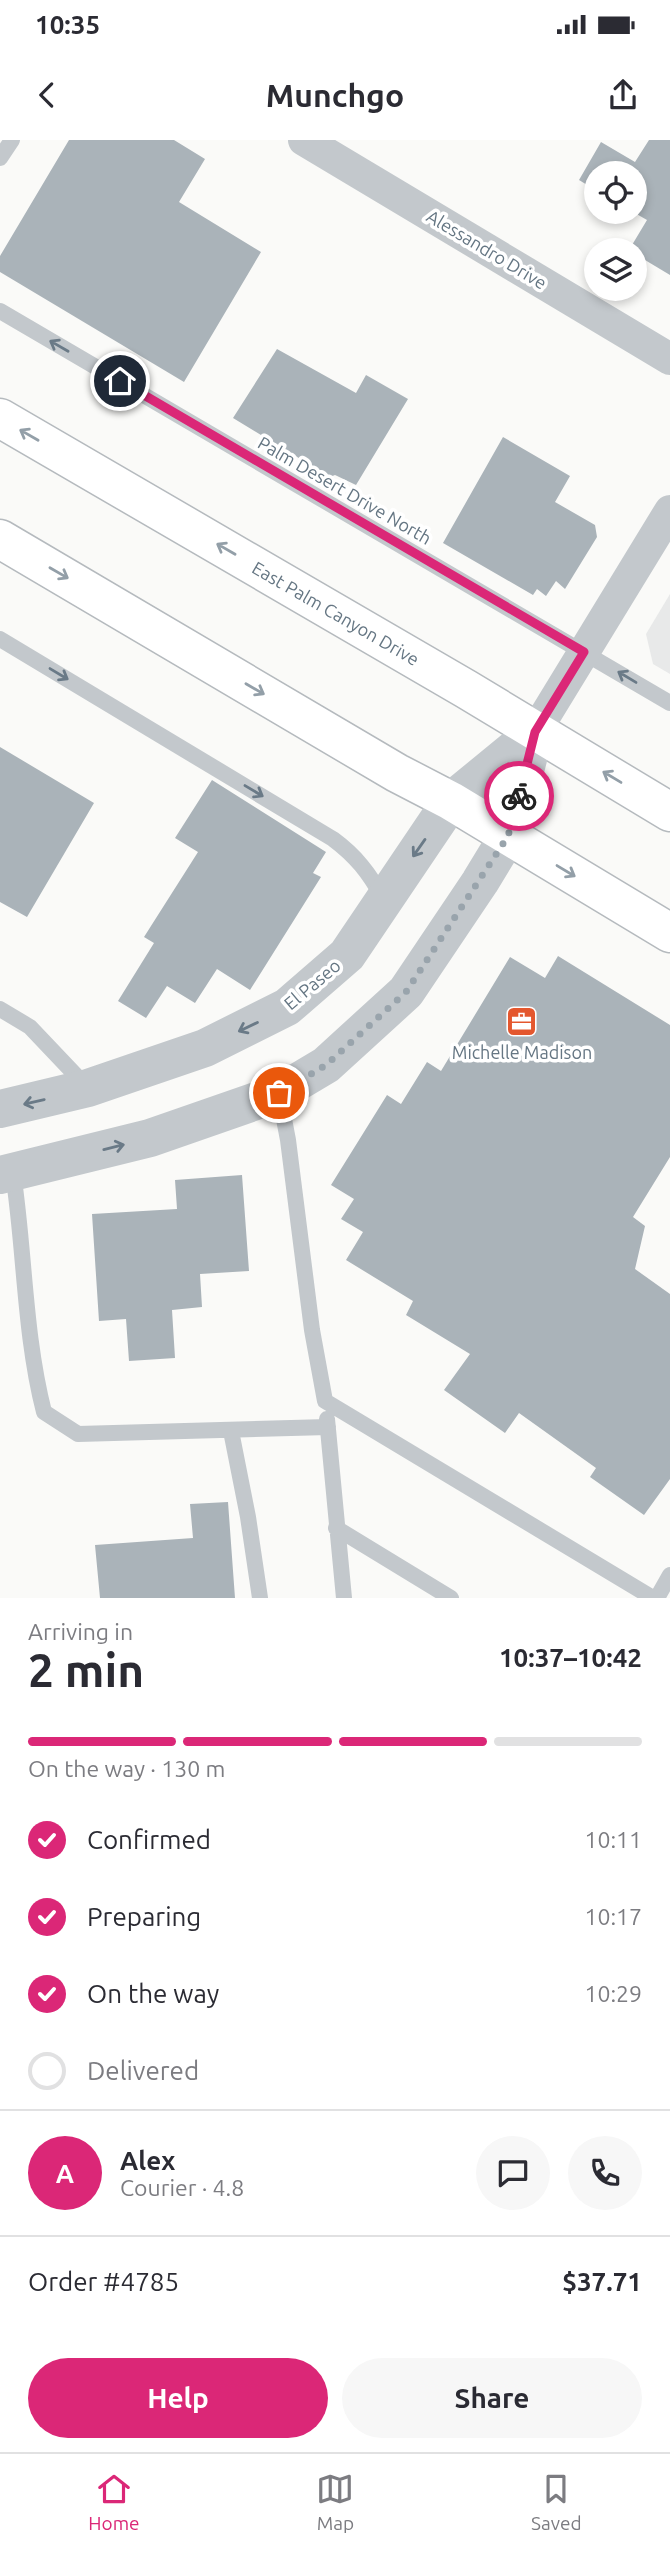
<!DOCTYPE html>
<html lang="en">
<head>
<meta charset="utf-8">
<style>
  :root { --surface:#fff; --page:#f7f7f7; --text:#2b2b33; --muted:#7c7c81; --line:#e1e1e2; --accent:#db2777 }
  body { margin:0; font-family:Ubuntu,sans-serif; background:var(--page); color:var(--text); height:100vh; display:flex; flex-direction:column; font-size:26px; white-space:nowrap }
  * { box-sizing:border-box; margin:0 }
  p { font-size:23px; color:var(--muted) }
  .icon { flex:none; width:38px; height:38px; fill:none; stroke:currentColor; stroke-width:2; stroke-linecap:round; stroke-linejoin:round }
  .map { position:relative; height:1458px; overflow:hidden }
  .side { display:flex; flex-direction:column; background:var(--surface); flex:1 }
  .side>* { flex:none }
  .fabs { position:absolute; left:584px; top:21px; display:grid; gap:14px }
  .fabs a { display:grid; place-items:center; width:63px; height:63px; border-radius:50%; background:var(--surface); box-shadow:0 4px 10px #0003; font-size:35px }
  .pin { position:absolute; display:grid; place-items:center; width:60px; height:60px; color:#fff; margin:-30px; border:4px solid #fff; border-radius:50%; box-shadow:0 2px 7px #0007 }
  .courier { position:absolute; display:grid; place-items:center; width:70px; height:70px; margin:-35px; border:5px solid #db2777; border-radius:50%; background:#fff; color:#222; box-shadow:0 2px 9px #0007 }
  .head em { font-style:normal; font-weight:600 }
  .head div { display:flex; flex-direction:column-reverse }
  .head { display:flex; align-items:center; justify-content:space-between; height:119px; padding:0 28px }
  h1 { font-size:46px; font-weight:600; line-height:52px }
  .bar { display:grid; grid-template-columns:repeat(4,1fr); gap:10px 7px; align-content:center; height:84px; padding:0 28px }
  .bar i { height:9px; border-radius:5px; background:var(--line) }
  .bar .on { background:var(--accent) }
  .bar p { grid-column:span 4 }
  .line { display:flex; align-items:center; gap:18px; padding:0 28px; border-top:2px solid var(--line) }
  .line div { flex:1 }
  .round { display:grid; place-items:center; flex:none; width:74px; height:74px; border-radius:37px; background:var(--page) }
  ol { padding:0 28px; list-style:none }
  li { display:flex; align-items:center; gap:21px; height:77px }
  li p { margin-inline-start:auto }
  li .icon { padding:7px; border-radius:50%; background:var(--accent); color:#fff; stroke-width:4 }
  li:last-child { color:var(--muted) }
  li i { width:38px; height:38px; border:4px solid var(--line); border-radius:50% }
  .action { display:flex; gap:14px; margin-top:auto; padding:14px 28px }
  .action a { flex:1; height:80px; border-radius:42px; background:var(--accent); color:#fff; font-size:28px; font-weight:600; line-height:80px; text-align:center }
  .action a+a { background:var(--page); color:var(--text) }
  .status { display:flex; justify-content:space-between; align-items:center; height:49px; padding:0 35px; background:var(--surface); direction:ltr }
  .status svg { height:19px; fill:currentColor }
  header { display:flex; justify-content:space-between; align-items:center; height:91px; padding:0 28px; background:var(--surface); font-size:32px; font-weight:600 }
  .tab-bar { display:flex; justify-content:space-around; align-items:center; height:98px; border-top:2px solid var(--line); background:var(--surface); font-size:19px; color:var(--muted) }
  .tab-bar a { display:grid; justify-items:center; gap:4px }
  .tab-bar .on { color:var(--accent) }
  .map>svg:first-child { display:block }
  .built { fill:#e8e9e9 }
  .building { fill:#aab3b9 }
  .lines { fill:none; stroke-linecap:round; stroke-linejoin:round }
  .primary-casing { stroke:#b5babe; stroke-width:41 }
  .service { stroke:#c3c8cc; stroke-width:16 }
  .minor { stroke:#c3c8cc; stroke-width:32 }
  .tertiary { stroke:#c3c8cc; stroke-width:38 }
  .primary { stroke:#fff; stroke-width:38 }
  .oneway { stroke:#6a7a87 }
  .oneway2 { stroke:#939fa8 }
  .done { stroke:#99a4ac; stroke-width:7; stroke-dasharray:0 12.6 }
  .route { stroke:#db2777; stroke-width:9 }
  .labels { text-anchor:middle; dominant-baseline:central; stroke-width:7; stroke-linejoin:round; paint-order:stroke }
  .street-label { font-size:18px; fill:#657683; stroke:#fff }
  .poi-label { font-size:18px; fill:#657683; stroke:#fff }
</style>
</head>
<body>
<div class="status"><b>10:35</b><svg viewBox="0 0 49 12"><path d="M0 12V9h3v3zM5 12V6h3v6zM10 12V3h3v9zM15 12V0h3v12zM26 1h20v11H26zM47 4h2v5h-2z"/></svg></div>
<header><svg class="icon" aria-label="back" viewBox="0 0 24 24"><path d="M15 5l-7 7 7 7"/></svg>Munchgo<svg class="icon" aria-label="share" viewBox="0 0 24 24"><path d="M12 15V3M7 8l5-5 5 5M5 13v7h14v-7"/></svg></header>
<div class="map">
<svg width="670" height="1458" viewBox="0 0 670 1458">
  <rect width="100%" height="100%" fill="#fafaf8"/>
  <path class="built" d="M 670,454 L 670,534 L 653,524 L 646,494 Z"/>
  <path class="building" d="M 69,0 L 174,0 L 205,19 L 179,62 L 261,112 L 184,242 L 0,132 L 0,116 Z
    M 649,0 L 670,0 L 670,135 L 635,114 L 635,110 L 629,110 L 647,80 L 633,72 L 635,72 L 635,33 L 597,33 L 597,51 L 579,40 L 601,2 L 635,22 Z
    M 277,209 L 356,253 L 366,235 L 408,259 L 356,345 L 335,335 L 330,337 L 233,278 Z
    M 503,297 L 570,336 L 555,362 L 595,385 L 597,397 L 565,449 L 556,441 L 546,456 L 537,449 L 533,455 L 443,403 Z
    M 0,607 L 94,663 L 27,777 L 0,762 Z
    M 212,640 L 326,712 L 313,733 L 321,737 L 250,850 L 217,829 L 195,863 L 167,846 L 146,878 L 118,861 L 154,803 L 144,797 L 198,712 L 175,698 Z
    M 558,816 L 670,885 L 670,1017 L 633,1077 L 645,1086 L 635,1129 L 670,1154 L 670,1339 L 644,1375 L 590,1337 L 596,1328 L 519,1273 L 505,1293 L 444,1250 L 470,1214 L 406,1175 L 413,1161 L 346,1120 L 363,1092 L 341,1079 L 354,1059 L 331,1045 L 387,955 L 401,964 L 427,922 L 441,931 L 510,817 L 545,838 Z
    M 242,1035 L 249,1131 L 200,1134 L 202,1167 L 172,1170 L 175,1218 L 129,1221 L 126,1179 L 99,1181 L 92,1074 L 177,1069 L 175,1040 Z
    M 228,1362 L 235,1458 L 100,1458 L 95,1405 L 193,1398 L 190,1364 Z"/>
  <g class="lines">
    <defs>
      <path id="primary" d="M 0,278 L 466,549 L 670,672
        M 0,399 L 397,633 L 451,661 L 670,793"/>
    </defs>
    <use href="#primary" class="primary-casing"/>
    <path class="service" d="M 0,18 L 12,0
      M 0,171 L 670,563
      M 0,499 L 333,699 C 356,716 369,733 383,758
      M 0,869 L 30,887 L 86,946
      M 279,953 L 288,1000 L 312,1190 L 325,1261 L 653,1458
      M 13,1033 C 25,1112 24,1194 44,1272 L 78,1294 L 328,1287
      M 327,1279 L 344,1458
      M 231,1291 L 248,1377 L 260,1458
      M 336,1388 L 451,1458
      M 657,1458 L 670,1435"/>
    <path class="minor" d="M 304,0 L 670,219
      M 535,592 L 670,371"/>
    <path class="tertiary" d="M 0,969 L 88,948 L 205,908 L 287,867 L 347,815 L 451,661 L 535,592
      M 0,1035 L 150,998 L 279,953 L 326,925 L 406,852 L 480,742 L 508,696 L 535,592"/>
    <use href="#primary" class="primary"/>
  </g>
  <defs><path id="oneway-shaft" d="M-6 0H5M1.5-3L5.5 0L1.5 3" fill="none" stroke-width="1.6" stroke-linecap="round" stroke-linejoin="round" transform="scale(1.75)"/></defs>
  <g class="oneway">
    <use href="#oneway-shaft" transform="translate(59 206) rotate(-150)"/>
    <use href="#oneway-shaft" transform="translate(59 534) rotate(31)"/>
    <use href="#oneway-shaft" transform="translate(627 537) rotate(-149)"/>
    <use href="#oneway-shaft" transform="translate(254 651) rotate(31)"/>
    <use href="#oneway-shaft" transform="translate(419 708) rotate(125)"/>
    <use href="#oneway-shaft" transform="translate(248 887) rotate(154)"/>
    <use href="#oneway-shaft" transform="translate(34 962) rotate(167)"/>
    <use href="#oneway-shaft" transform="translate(114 1007) rotate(-14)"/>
  </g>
  <g class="oneway2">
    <use href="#oneway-shaft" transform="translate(29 295) rotate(-150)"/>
    <use href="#oneway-shaft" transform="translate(226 409) rotate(-150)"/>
    <use href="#oneway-shaft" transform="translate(59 433) rotate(30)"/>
    <use href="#oneway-shaft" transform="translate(255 549) rotate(30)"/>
    <use href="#oneway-shaft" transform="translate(612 637) rotate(-149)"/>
    <use href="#oneway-shaft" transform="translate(566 731) rotate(31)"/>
  </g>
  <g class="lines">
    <path class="done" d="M 279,953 L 326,925 L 406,852 L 508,696 L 519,656"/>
    <path class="route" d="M 120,241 L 584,512 L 535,592 L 519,656"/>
  </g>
  <defs>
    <symbol id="office-square" viewBox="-11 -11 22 22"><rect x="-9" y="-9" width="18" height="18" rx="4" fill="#e4572e" stroke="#fff"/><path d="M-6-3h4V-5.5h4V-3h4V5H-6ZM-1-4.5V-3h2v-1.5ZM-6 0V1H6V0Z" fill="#fff"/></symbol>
  </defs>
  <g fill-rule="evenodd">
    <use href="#office-square" x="504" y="864" width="35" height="35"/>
  </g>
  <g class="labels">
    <g class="street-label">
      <text transform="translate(487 109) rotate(31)">Alessandro Drive</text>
      <text transform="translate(345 350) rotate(30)">Palm Desert Drive North</text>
      <text transform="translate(336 473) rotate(30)">East Palm Canyon Drive</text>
      <text transform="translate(312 844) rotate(-40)">El Paseo</text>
    </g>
    <g class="poi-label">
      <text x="522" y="912">Michelle Madison</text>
    </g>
  </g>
</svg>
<div class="fabs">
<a><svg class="icon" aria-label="locate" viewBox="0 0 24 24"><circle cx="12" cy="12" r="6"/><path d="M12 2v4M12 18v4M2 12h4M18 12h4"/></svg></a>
<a><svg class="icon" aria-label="layers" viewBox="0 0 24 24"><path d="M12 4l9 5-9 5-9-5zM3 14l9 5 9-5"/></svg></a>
</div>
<div class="pin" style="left:279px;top:953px;background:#ea580c"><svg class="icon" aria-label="bag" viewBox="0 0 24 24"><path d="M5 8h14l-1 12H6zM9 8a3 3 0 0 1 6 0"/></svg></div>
<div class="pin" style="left:120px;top:241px;background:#1f2937"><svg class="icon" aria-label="home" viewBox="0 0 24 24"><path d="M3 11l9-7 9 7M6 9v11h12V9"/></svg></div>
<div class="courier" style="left:519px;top:656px"><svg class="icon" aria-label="bike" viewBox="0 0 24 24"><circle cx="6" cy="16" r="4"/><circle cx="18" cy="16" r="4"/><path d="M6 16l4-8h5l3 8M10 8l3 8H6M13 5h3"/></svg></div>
</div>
<section class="side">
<div class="head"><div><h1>2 min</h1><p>Arriving in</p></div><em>10:37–10:42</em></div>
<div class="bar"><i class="on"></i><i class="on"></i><i class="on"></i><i></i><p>On the way · 130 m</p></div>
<ol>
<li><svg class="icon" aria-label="check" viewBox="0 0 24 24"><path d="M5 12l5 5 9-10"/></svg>Confirmed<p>10:11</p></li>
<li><svg class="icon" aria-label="check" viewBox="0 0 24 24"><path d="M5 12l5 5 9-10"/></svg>Preparing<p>10:17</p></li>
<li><svg class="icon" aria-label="check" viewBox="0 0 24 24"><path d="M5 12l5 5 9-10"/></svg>On the way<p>10:29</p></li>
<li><i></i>Delivered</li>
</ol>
<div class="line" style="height:126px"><b class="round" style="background:var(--accent);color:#fff">A</b><div><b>Alex</b><p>Courier · 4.8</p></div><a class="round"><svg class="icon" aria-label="chat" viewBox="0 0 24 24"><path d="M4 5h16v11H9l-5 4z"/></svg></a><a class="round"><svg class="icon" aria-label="phone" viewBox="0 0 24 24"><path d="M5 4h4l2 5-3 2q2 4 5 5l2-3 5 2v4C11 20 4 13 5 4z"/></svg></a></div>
<div class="line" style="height:91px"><div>Order #4785</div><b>$37.71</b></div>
<div class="action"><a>Help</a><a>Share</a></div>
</section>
<nav class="tab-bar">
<a class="on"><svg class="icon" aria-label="home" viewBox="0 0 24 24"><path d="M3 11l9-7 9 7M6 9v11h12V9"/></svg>Home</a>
<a><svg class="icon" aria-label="map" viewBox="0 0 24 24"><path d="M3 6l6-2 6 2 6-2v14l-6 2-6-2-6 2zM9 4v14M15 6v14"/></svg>Map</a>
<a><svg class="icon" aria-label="saved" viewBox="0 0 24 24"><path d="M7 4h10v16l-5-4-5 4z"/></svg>Saved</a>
</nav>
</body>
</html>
